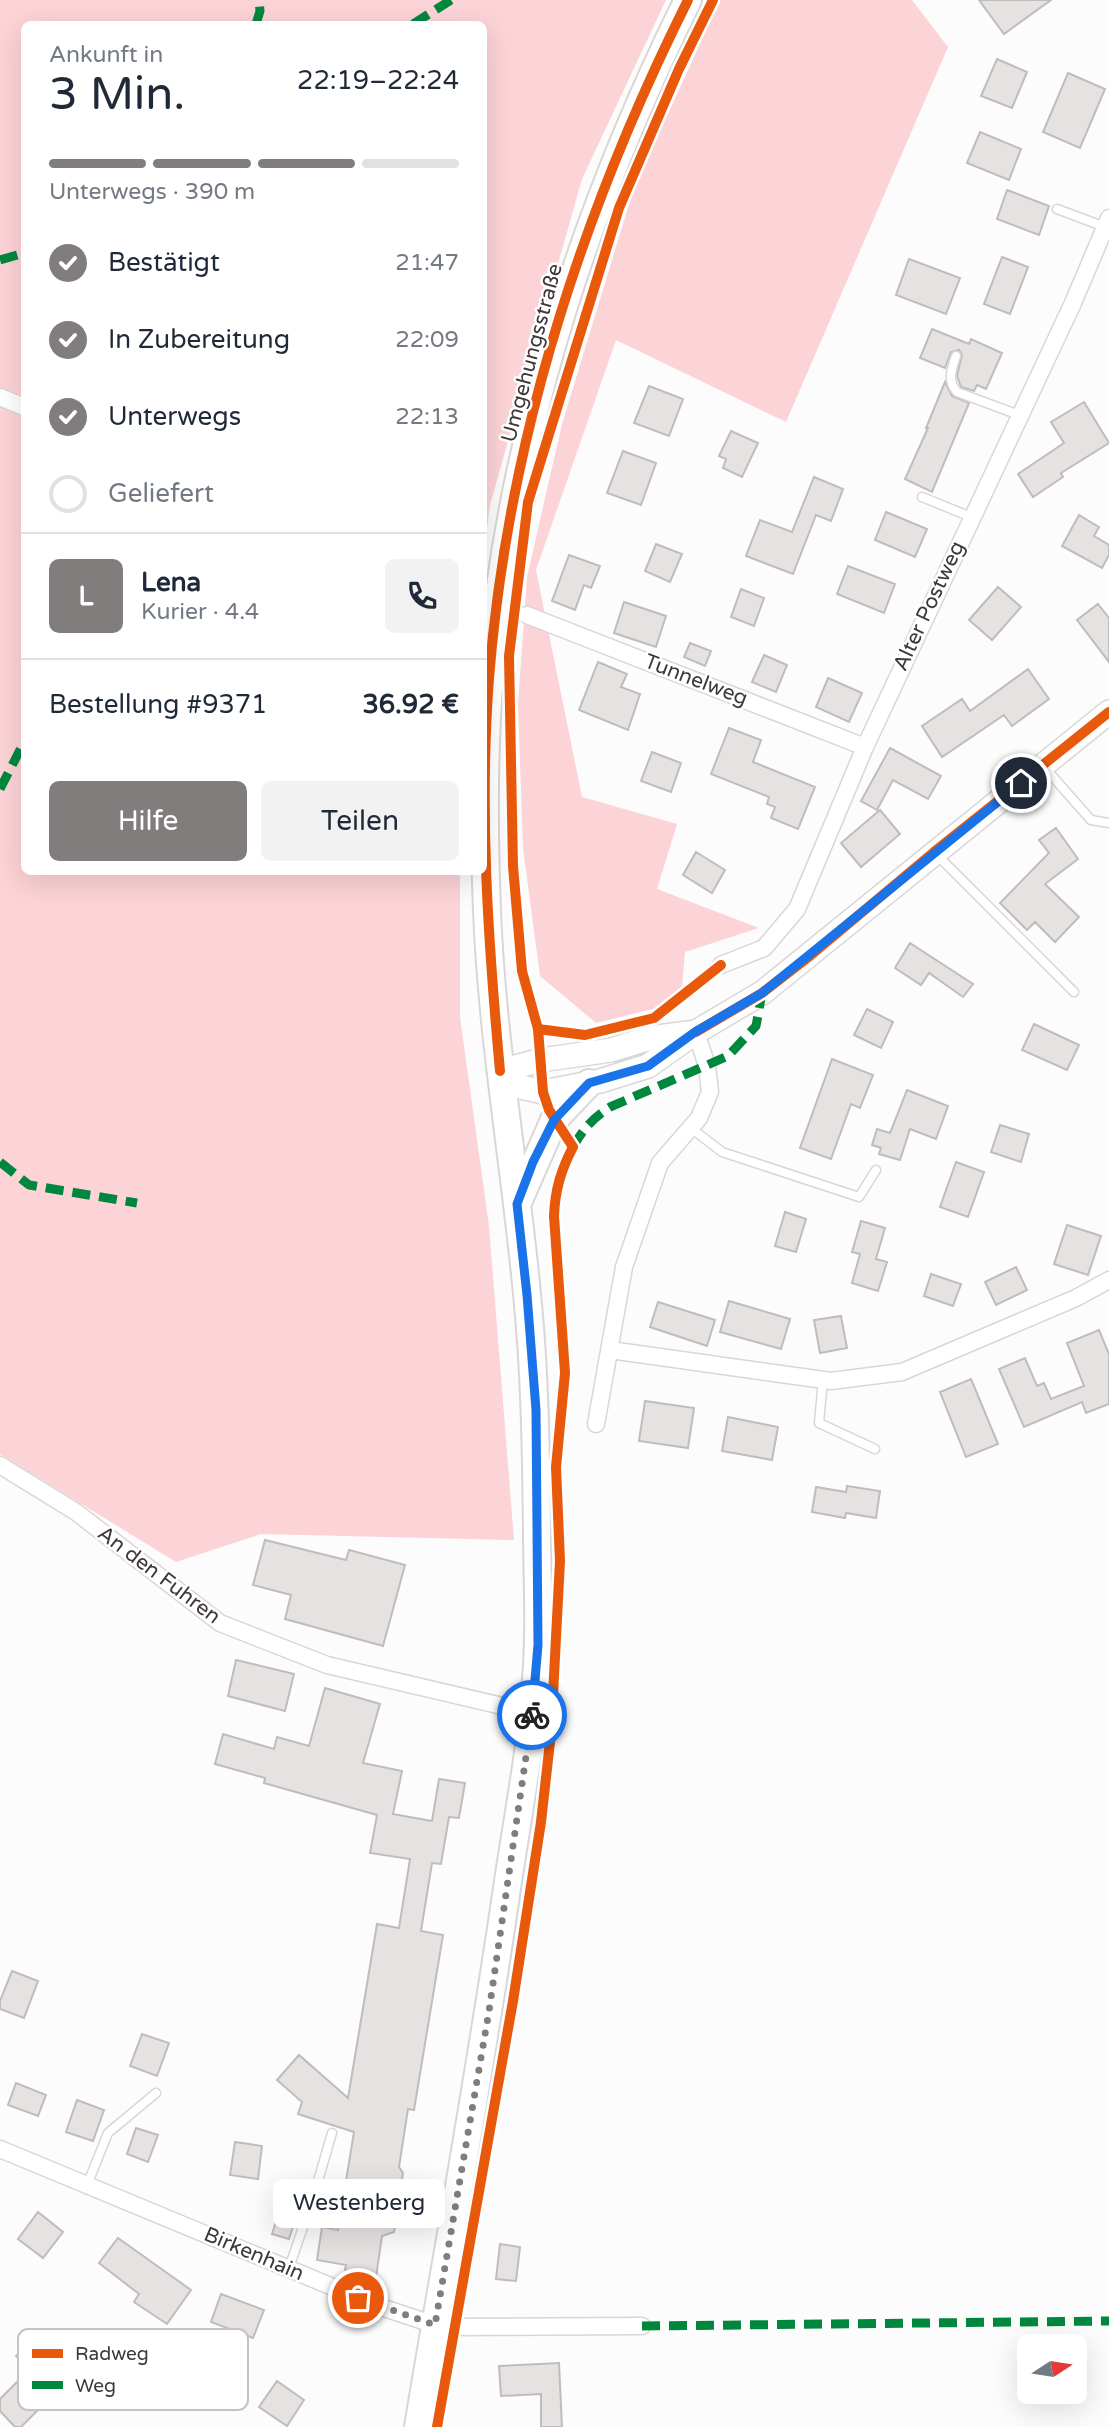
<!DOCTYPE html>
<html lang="de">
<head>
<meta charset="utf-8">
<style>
  :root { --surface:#fff; --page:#f2f2f3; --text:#1f2937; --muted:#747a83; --line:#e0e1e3; --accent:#817d7d }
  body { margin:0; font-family:"Varela Round",sans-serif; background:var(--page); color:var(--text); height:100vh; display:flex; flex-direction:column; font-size:26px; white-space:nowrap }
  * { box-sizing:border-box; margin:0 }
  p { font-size:23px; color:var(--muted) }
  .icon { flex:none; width:38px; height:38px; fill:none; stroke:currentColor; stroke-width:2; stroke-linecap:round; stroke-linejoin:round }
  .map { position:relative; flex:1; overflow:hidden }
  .panel { position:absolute; left:21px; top:21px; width:466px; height:854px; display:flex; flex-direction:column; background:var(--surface); border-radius:10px; box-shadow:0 7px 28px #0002 }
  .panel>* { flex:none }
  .needle { width:46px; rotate:78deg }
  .tools { position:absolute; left:1017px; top:2334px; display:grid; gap:14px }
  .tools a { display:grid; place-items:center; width:70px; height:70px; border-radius:10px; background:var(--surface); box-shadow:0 7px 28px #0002; font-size:35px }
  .pin { position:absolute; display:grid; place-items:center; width:60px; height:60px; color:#fff; margin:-30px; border:4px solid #fff; border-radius:50%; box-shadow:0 2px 7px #0007 }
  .courier { position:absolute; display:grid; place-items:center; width:70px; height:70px; margin:-35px; border:5px solid #1a73e8; border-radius:50%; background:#fff; color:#222; box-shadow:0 2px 9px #0007 }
  .bubble { position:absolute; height:49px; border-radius:10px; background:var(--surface); box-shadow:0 7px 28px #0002; font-size:23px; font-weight:600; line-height:49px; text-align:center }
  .overview em { font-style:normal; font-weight:600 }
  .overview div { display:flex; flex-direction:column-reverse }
  .overview { display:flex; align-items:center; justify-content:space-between; height:119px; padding:0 28px }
  h1 { font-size:46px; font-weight:600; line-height:52px }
  .bar { display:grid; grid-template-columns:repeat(4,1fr); gap:10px 7px; align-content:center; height:84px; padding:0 28px }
  .bar i { height:9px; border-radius:5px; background:var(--line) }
  .bar .active { background:var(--accent) }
  .bar p { grid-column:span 4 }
  .line { display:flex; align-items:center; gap:18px; padding:0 28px; border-top:2px solid var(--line) }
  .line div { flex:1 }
  .round { display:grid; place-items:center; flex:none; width:74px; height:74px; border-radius:10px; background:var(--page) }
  ol { padding:0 28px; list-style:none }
  li { display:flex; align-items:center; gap:21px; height:77px }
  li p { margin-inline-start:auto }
  li .icon { padding:7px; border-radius:50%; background:var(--accent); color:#fff; stroke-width:4 }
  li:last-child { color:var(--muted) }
  li i { width:38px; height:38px; border:4px solid var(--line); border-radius:50% }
  .primary-button { display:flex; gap:14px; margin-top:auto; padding:14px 28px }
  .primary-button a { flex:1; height:80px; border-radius:10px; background:var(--accent); color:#fff; font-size:28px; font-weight:600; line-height:80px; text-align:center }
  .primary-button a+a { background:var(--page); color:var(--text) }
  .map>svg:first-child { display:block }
  .green { fill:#fcd3d7 }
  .building { fill:#e6e2e2; stroke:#bfbcbc; stroke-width:2 }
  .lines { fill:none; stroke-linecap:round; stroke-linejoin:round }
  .street-tunnel { stroke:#d7d5d5; stroke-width:16; stroke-dasharray:16 8; stroke-linecap:butt }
  .lane-casing { stroke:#dad6d6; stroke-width:11 }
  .street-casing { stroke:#dad6d6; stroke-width:19 }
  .secondary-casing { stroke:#dad6d6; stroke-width:26 }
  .primary-casing { stroke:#dad6d6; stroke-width:30 }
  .lane { stroke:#fff; stroke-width:8 }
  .street { stroke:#fff; stroke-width:16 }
  .secondary { stroke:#fff; stroke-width:23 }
  .primary { stroke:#fff; stroke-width:26 }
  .quiet { stroke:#00873e; stroke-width:9; stroke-dasharray:18 9; stroke-linecap:butt }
  .cycleway-casing { stroke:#fff; stroke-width:15 }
  .cycleway { stroke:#e8590c; stroke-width:10 }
  .done { stroke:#817d7d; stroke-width:7; stroke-dasharray:0 12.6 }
  .route { stroke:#1a73e8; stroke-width:9 }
  .labels { text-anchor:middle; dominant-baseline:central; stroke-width:5; stroke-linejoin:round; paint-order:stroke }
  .street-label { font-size:21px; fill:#3e3838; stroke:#fff }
  .key { fill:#fff; stroke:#c5c3c3; stroke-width:2 }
  .key-label { font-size:19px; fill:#3e3838 }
</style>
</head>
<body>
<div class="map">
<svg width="1109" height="2427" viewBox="0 0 1109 2427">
  <rect width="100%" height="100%" fill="#fdfcfc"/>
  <path class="green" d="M 0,0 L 666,0 L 582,179 L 490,505 L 483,559 L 483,24 L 24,24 L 24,872 L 460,872 L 460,1017 L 489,1226 L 514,1540 L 261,1534 L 176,1562 L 0,1454 Z
    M 720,0 L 912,0 L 948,47 L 786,422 L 616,340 L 536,570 L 582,797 L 677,824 L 657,889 L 759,928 L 685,952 L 682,987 L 661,1007 L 596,1023 L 540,976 L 523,848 L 518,704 L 527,577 L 562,424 L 634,188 Z"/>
  <path class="building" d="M 979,0 L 1051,0 L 1004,34 Z
    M 997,59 L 1027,72 L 1012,108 L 981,96 Z
    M 1068,73 L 1105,89 L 1080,148 L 1043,132 Z
    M 980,132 L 1021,149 L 1009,180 L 967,163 Z
    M 1007,190 L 1049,206 L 1039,235 L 997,219 Z
    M 1002,257 L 1028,267 L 1010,314 L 984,304 Z
    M 909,259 L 960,278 L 946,314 L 896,295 Z
    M 932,329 L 969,344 L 971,339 L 1002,353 L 986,389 L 977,385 L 974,391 L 961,387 L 957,376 L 962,355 L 959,350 L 951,352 L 945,368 L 920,358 Z
    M 945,382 L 952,396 L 969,403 L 932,492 L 905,479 L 928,428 L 926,428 Z
    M 649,386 L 683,399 L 669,436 L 634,423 Z
    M 1084,402 L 1109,443 L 1061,473 L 1063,477 L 1033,497 L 1018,474 L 1064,443 L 1051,422 Z
    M 731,431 L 758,443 L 742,477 L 723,468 L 726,459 L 719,456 Z
    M 623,451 L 656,463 L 641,505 L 607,493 Z
    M 814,477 L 843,489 L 831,521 L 816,515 L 793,574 L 746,556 L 760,520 L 792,532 Z
    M 886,512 L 927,529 L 915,557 L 875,540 Z
    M 1079,515 L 1099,527 L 1094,536 L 1109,545 L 1109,555 L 1102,568 L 1062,546 Z
    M 656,544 L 682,554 L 670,582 L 645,571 Z
    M 569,555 L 600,566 L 591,588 L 584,585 L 575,610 L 552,601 Z
    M 848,566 L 895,584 L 884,613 L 837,594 Z
    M 998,587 L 1021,607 L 992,640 L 969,620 Z
    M 741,589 L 764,598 L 754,626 L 731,617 Z
    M 624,602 L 666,616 L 656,647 L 614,633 Z
    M 1098,604 L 1109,618 L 1109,662 L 1077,620 Z
    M 690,643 L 711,651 L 705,666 L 684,657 Z
    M 764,655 L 787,665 L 776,692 L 752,682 Z
    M 598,662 L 627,674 L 621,687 L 640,694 L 628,730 L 579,710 Z
    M 1028,669 L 1049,699 L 1012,726 L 1004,715 L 942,757 L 922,726 L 962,699 L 970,711 Z
    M 828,678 L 862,693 L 849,722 L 816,707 Z
    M 729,728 L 761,740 L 753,762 L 815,787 L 798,829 L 771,818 L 775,807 L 767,804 L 769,797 L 711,774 Z
    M 890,748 L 941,776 L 928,799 L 893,780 L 877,810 L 861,801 Z
    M 652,752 L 681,763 L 671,792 L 641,781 Z
    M 880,810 L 900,834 L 861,867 L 841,843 Z
    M 1056,828 L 1078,859 L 1045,884 L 1079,917 L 1055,942 L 1035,922 L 1027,930 L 1000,903 L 1049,853 L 1039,840 Z
    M 696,852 L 725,870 L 712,893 L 683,875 Z
    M 910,943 L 973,984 L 963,997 L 929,973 L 921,985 L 895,968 Z
    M 867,1009 L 893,1022 L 881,1048 L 854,1035 Z
    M 1034,1024 L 1079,1045 L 1067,1070 L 1022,1050 Z
    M 832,1059 L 873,1075 L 860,1108 L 851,1104 L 831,1159 L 800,1148 Z
    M 907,1090 L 948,1106 L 936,1139 L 910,1129 L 900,1160 L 879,1154 L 881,1148 L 872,1145 L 877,1129 L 890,1133 Z
    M 1000,1125 L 1029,1134 L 1021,1162 L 991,1152 Z
    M 956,1162 L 984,1172 L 968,1217 L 940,1207 Z
    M 785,1212 L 806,1219 L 796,1252 L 775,1246 Z
    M 861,1221 L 885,1228 L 876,1259 L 887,1262 L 878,1291 L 852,1283 L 860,1254 L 852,1252 Z
    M 1067,1225 L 1101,1236 L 1088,1275 L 1054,1264 Z
    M 1016,1267 L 1027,1290 L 996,1305 L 985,1282 Z
    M 931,1274 L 961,1284 L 953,1306 L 924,1296 Z
    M 729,1301 L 790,1319 L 781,1349 L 720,1332 Z
    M 658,1302 L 715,1320 L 707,1346 L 650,1327 Z
    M 841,1316 L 847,1348 L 820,1353 L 814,1320 Z
    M 1099,1330 L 1109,1354 L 1109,1404 L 1086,1413 L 1082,1402 L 1024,1427 L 999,1369 L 1025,1358 L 1037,1386 L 1044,1383 L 1051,1399 L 1084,1386 L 1067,1343 Z
    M 971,1379 L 998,1444 L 966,1457 L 940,1392 Z
    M 645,1401 L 694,1408 L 688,1448 L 639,1441 Z
    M 728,1417 L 778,1427 L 772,1460 L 722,1451 Z
    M 847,1486 L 880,1491 L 876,1518 L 846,1513 L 845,1518 L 812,1512 L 816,1487 L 846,1492 Z
    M 265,1540 L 346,1560 L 349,1550 L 405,1565 L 383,1646 L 285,1619 L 291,1595 L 253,1585 Z
    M 236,1660 L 294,1674 L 285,1711 L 228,1696 Z
    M 325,1688 L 380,1704 L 363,1763 L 402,1771 L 393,1814 L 432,1821 L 439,1779 L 465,1783 L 459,1818 L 449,1817 L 441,1864 L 432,1863 L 421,1931 L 443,1935 L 414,2110 L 408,2109 L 399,2167 L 403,2173 L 394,2232 L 382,2236 L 375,2284 L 345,2270 L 346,2265 L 317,2260 L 322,2227 L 338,2230 L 354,2132 L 298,2114 L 302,2102 L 277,2080 L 299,2055 L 348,2098 L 377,1924 L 399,1928 L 410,1859 L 370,1853 L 377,1815 L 264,1783 L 265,1778 L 215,1764 L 223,1734 L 274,1749 L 277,1737 L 309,1746 Z
    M 12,1971 L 38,1981 L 24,2018 L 0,2009 L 0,2001 Z
    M 142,2034 L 169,2043 L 157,2076 L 130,2066 Z
    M 16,2083 L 46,2095 L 38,2116 L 8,2105 Z
    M 77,2100 L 104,2110 L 93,2141 L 66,2132 Z
    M 136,2128 L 158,2135 L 148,2162 L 127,2154 Z
    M 235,2142 L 262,2146 L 258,2179 L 230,2175 Z
    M 282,2202 L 299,2208 L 289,2239 L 272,2234 Z
    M 38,2212 L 63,2232 L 43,2258 L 18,2239 Z
    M 118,2238 L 191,2290 L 167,2324 L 134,2302 L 139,2294 L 99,2263 Z
    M 500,2244 L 520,2247 L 516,2281 L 496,2279 Z
    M 221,2294 L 264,2310 L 253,2338 L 211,2322 Z
    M 37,2337 L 66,2367 L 36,2396 L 44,2404 L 21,2427 L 15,2427 L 0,2411 L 0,2399 L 29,2370 L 16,2356 Z
    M 559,2363 L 562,2427 L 541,2427 L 541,2394 L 501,2396 L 499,2366 Z
    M 277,2381 L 304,2400 L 287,2426 L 259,2407 Z"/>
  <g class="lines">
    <path class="street-tunnel" d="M 483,602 L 527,615"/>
    <defs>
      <path id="lane" d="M 1057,209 L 1105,227
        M 956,356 C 951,371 947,380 957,392 L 1019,415
        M 922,497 L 971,517
        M 1045,768 L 1091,820 L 1109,823
        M 936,854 L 1074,992
        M 691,1128 L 722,1152 L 859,1197 L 876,1170
        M 823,1380 L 819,1423 L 875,1449
        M 87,2185 L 108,2133 L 156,2093
        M 289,2268 L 313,2198 L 332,2133"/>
      <path id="street" d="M 0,397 L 24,407
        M 527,615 L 865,747
        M 721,965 L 764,948 L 797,909 L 865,747 L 1073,303 L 1109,218
        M 610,1350 L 831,1381 L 902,1372 L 1076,1298 L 1109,1280
        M 596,1424 L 624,1267 L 660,1163 L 699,1118 L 710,1092 L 707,1066 L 696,1032
        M 0,1465 L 76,1512 L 220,1623 L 327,1665 L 532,1713
        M 0,2149 L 381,2307 L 435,2325 L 455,2327 L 642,2326"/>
      <path id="secondary" d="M 500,1071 L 521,1087 L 543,1092 L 600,1081 L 648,1066 L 696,1032 L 762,993 L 1109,712
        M 500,1071 L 541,1060 L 611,1050 L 650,1038 L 696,1032"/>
      <path id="primary" d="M 519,1200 L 554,1120 L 589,1083
        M 418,2427 C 448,2247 481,2068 507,1888 C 519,1807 536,1724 538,1641 C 539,1604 537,1567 537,1530 C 536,1451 535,1372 527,1294 C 515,1166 492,1039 487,911 C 484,833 483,753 490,675 C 510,438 583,212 688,0"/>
    </defs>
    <use href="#lane" class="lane-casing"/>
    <use href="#street" class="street-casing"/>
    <use href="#secondary" class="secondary-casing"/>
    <use href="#primary" class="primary-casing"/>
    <use href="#lane" class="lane"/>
    <use href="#street" class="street"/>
    <use href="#secondary" class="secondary"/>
    <use href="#primary" class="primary"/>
    <path class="quiet" d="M 256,24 L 260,11 L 259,0
      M 413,24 L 451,0
      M 0,260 L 24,253
      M 0,789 L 24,742
      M 573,1147 C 583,1129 593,1118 610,1107 L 728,1056 L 756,1026 L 762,993
      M 0,1162 L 29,1185 L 137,1203
      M 532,1713 L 551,1733
      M 642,2326 L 1109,2321"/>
    <defs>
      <path id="cycleway" d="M 713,0 L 679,69 L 619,208 L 528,502 L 509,656 L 513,866 L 522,971 L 538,1029 L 585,1035 L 654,1018 L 721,965
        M 696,1032 L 762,993 L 811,955 L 934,852 L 1109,712
        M 500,1071 C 488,940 479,809 489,678 C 508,440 582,212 688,0
        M 437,2427 L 513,2001 L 541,1822 L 551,1733 L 560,1561 L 556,1467 L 565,1373 L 554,1216 C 555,1190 561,1170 573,1147 L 549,1110 L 543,1092 L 538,1029"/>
    </defs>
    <use href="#cycleway" class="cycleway-casing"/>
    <use href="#cycleway" class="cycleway"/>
  </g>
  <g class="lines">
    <path class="done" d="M 358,2298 L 435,2325 L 489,2011 L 532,1715"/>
    <path class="route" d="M 532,1715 L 538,1645 L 536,1410 L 527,1295 L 517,1204 L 533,1162 L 554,1120 L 589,1083 L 648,1066 L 695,1032 L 762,993 L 1021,783"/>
  </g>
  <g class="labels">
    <g class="street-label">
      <text transform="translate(532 353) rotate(-75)">Umgehungsstraße</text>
      <text transform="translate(929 606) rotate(-65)">Alter Postweg</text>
      <text transform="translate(696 680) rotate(21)">Tunnelweg</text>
      <text transform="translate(159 1575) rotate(37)">An den Fuhren</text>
      <text transform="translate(254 2254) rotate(23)">Birkenhain</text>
    </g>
  </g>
  <rect x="18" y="2329" width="230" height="81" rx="10" class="key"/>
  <rect x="32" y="2349" width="31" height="9" fill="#e8590c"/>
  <rect x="32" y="2381" width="31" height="8" fill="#00873e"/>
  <g class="key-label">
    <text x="75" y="2360">Radweg</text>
    <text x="75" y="2392">Weg</text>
  </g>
</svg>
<div class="tools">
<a><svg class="needle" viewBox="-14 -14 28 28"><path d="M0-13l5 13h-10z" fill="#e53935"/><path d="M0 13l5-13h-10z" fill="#747a83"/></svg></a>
</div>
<div class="pin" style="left:358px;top:2298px;background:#ea580c"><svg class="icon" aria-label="bag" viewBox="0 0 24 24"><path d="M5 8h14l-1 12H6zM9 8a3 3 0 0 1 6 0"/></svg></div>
<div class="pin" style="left:1021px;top:783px;background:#1f2937"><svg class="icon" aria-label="home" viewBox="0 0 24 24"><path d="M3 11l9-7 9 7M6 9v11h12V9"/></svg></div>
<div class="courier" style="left:532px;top:1715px"><svg class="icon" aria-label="bike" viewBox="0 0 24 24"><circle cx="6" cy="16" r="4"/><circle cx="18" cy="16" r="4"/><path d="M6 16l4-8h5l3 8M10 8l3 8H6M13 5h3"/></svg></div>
<div class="bubble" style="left:273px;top:2179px;width:172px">Westenberg</div>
<section class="panel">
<div class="overview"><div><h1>3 Min.</h1><p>Ankunft in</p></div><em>22:19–22:24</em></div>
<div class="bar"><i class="active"></i><i class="active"></i><i class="active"></i><i></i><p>Unterwegs · 390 m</p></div>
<ol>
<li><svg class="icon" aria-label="check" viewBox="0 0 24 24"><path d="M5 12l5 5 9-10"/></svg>Bestätigt<p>21:47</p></li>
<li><svg class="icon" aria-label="check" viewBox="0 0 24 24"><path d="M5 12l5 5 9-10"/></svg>In Zubereitung<p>22:09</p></li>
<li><svg class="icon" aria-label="check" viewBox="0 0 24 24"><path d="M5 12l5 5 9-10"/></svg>Unterwegs<p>22:13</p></li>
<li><i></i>Geliefert</li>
</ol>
<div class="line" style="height:126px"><b class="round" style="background:var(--accent);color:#fff">L</b><div><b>Lena</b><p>Kurier · 4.4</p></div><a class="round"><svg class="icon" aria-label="phone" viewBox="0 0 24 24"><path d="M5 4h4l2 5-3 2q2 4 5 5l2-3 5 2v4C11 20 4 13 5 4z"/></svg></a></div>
<div class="line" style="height:91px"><div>Bestellung #9371</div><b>36.92 €</b></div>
<div class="primary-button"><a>Hilfe</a><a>Teilen</a></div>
</section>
</div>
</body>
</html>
